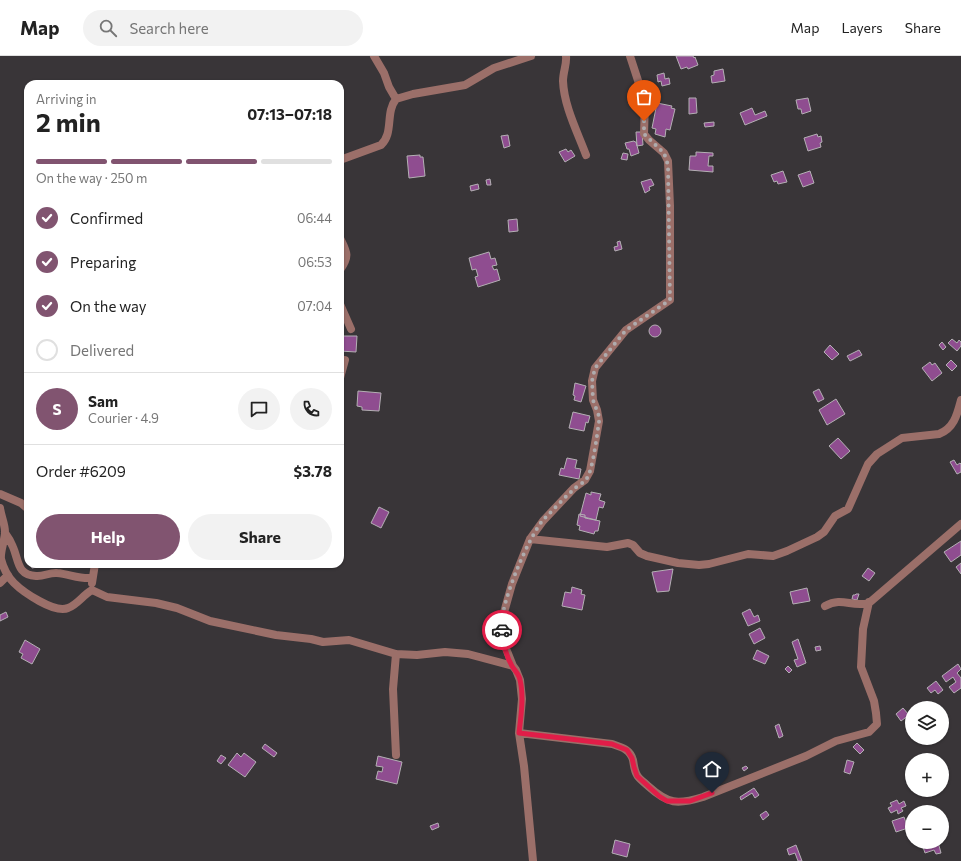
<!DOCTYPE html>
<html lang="en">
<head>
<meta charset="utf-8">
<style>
  :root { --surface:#fff; --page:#f2f2f2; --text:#222; --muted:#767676; --line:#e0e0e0; --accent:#815470 }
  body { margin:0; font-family:Commissioner,sans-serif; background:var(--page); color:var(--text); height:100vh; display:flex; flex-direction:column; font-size:15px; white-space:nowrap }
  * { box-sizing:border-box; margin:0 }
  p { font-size:13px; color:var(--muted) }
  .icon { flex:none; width:22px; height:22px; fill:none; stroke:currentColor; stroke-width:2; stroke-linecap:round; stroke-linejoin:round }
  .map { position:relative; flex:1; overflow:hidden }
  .sheet { position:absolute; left:24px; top:24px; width:320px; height:488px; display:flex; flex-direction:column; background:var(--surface); border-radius:12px; box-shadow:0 1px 3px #0004 }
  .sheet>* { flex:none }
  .tools { position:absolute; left:905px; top:645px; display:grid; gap:8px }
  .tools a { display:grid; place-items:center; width:44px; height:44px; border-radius:50%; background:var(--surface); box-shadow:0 1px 3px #0004; font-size:20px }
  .pin { position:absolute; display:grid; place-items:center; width:34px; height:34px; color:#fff; margin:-41px -17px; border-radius:50% 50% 50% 0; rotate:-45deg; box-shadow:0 0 4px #0007 }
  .pin .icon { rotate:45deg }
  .courier { position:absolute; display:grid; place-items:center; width:40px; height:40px; margin:-20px; border:3px solid #e11d48; border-radius:50%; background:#fff; color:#222; box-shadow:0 1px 5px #0007 }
  .headline em { font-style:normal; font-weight:700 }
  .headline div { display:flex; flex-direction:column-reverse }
  .headline { display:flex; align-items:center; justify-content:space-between; height:68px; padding:0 12px }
  h1 { font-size:26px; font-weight:700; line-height:30px }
  .bar { display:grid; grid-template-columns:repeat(4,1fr); gap:6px 4px; align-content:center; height:48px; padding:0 12px }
  .bar i { height:5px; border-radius:3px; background:var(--line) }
  .bar .current { background:var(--accent) }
  .bar p { grid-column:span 4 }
  .line { display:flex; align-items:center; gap:10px; padding:0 12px; border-top:1px solid var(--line) }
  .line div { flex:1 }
  .round { display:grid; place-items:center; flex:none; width:42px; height:42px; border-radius:21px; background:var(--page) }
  ol { padding:0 12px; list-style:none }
  li { display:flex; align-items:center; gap:12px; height:44px }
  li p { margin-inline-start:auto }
  li .icon { padding:4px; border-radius:50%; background:var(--accent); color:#fff; stroke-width:4 }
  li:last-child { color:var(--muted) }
  li i { width:22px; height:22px; border:2px solid var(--line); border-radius:50% }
  .button { display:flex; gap:8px; margin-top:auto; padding:8px 12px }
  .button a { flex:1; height:46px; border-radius:24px; background:var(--accent); color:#fff; font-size:16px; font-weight:700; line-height:46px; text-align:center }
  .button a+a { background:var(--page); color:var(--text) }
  header { display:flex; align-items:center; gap:24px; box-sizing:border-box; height:56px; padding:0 20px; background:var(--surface); border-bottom:1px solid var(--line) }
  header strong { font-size:19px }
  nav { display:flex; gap:22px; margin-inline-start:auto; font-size:14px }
  .search { width:280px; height:36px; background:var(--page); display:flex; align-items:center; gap:10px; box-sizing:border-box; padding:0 14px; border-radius:22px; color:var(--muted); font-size:15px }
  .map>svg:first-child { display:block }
  .building { fill:#8f4d90; stroke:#b4b0b4 }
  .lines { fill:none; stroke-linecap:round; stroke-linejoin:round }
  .street { stroke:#9b6f69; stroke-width:8 }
  .done { stroke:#afacae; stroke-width:4; stroke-dasharray:0 7.2 }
  .route { stroke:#e11d48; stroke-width:5 }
</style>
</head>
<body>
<header>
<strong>Map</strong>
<div class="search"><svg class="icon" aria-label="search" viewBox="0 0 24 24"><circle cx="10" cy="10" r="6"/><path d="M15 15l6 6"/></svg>Search here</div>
<nav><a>Map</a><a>Layers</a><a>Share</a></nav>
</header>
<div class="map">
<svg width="961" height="805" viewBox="0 0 961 805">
  <rect width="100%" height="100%" fill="#393538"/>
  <path class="building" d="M 676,0 L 693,0 L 694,2 L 695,1 L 698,9 L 688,13 L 687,11 L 681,13 Z
    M 723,13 L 725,25 L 712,27 L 711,20 L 714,19 L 714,15 Z
    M 664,17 L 665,23 L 669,22 L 670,28 L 662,30 L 661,25 L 658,26 L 657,19 Z
    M 689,42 L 696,42 L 697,57 L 689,58 Z
    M 808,42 L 811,55 L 802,58 L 801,53 L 798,53 L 796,44 Z
    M 657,47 L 672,50 L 671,52 L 675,53 L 670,74 L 666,73 L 665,81 L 655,78 L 656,73 L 652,72 Z
    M 752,52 L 755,59 L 765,55 L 767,60 L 745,69 L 740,57 Z
    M 714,66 L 714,70 L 705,71 L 704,67 Z
    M 636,76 L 642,76 L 643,89 L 637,90 Z
    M 817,78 L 818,81 L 821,80 L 822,86 L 820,87 L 821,91 L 808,95 L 804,82 Z
    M 508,79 L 510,90 L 504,92 L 501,80 Z
    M 634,85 L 635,86 L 636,86 L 639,97 L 631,100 L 629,93 L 627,93 L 625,87 Z
    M 566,93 L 568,96 L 571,94 L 575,100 L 565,106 L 559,96 Z
    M 696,96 L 713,97 L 713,100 L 709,100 L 708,110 L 713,110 L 713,116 L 689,114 L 690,100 L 696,100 Z
    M 623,97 L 628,98 L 627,104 L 621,103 Z
    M 420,99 L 420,101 L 423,101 L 425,120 L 409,122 L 407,100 Z
    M 783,115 L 787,126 L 778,128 L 777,125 L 774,126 L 771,119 Z
    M 810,115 L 814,127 L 803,131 L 798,119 Z
    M 490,123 L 491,129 L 487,129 L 486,124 Z
    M 651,123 L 654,129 L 649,131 L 650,134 L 645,137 L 641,126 Z
    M 478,128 L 479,133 L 471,135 L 470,130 Z
    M 517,163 L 518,175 L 509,176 L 508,164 Z
    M 620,185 L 622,193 L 615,195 L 614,191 L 618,190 L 617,186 Z
    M 489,196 L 491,203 L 495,202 L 497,209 L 492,210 L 494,214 L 497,213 L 500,224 L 478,231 L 475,221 L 478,220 L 476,213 L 472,214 L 469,202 Z
    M649 275a6 6 0 1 1 12 0a6 6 0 1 1-12 0Z
    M 340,280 L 357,280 L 356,296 L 340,295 Z
    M 952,283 L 957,287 L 959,284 L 961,286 L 961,290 L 957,295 L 948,287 Z
    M 942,286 L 946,291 L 943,294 L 939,289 Z
    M 830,289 L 839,298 L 832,304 L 824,296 Z
    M 859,294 L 862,299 L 850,305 L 847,300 Z
    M 951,304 L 957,310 L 952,315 L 946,309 Z
    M 930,306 L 932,309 L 935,307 L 942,317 L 932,325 L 922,312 Z
    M 575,327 L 586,330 L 581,346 L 574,344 L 575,340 L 573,339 Z
    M 819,333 L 824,343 L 818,346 L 813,336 Z
    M 358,335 L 381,337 L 379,355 L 362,354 L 362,351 L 357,350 Z
    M 836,343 L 845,358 L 827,369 L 819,354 Z
    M 573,356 L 590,360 L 588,367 L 586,366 L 584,375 L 569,372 Z
    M 838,382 L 850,395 L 841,403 L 829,390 Z
    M 567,402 L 577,404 L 575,412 L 581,413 L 579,423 L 559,419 L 561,412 L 564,413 Z
    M 954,404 L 957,409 L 960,407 L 961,408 L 961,416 L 957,418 L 950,406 Z
    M 591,436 L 601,438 L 599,444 L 605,446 L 603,452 L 599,451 L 596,464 L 580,460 L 586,437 L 591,439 Z
    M 379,451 L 389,456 L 381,472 L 371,467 Z
    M 579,458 L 585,459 L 585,462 L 600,465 L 598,475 L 595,475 L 594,478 L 579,474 L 580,470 L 577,469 Z
    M 961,485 L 961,499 L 951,506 L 944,496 Z
    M 961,507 L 961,518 L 956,511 Z
    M 31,508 L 43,508 L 43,510 L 32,512 Z
    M 868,512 L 875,517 L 869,525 L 862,520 Z
    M 673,513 L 669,535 L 657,536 L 652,516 Z
    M 572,531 L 582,534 L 581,538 L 585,539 L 582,554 L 562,550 L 565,536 L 571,537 Z
    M 807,532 L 810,545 L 793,548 L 790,536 Z
    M 856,538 L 859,538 L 857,544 L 852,543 L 853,539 L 855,539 Z
    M 750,553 L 754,561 L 758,559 L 760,565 L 748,570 L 742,557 Z
    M 6,556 L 8,561 L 0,565 L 0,559 Z
    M 760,572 L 765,582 L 754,588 L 749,578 Z
    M 798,583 L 806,607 L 797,611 L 794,604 L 798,603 L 792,586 Z
    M 25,584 L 40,593 L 32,608 L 21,602 L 23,598 L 19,596 Z
    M 820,590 L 821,594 L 816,595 L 815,591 Z
    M 757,594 L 769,600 L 765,608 L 753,603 Z
    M 958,608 L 961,613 L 957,617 L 961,622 L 961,632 L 954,637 L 949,631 L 956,626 L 953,621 L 946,626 L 942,620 Z
    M 788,610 L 792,614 L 789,617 L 785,613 Z
    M 936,625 L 943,634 L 938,638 L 935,634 L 931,637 L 927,632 Z
    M 903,652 L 909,659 L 901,665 L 896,658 Z
    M 779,668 L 783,680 L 779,682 L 775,670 Z
    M 857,687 L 864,694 L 860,698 L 853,691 Z
    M 265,688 L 277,697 L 274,701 L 262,692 Z
    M 237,697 L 241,701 L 244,697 L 256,706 L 245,721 L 228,709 Z
    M 221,699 L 226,702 L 221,708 L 217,705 Z
    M 378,700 L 402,706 L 397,728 L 376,723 L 378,715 L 382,716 L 383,711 L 376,710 Z
    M 847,704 L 854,706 L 850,718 L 844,716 Z
    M 746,710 L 748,712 L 744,715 L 742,712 Z
    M 754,732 L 759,739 L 755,742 L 752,737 L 741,744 L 740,741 Z
    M 897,744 L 899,748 L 904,745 L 906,750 L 901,752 L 903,755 L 898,758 L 897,754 L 891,757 L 888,752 L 892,750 L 890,747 Z
    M 766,755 L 769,759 L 763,764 L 760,759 Z
    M 904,761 L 908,772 L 896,776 L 892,765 Z
    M 438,767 L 439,771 L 432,774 L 430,770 Z
    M 615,784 L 630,788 L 627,801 L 612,797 Z
    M 924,786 L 938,786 L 941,797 L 936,798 L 934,794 L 925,797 L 923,791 L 926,790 Z
    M 796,789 L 802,805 L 798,805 L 795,797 L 789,799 L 787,793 Z"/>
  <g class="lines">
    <path class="street" d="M 374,0 L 384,17 L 389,31 L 396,43
      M 566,0 C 567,8 563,16 563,25 C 564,50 577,75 586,99
      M 340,104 L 381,89 C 394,77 385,57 396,43 L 413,38 L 465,29 L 494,12 L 531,0
      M 340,182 C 347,196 350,200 340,214
      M 340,248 L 351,273
      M 340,322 L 345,304
      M 0,438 L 21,447 L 28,453
      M 0,452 C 1,460 5,468 5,476 C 5,484 0,495 1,503 C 3,511 8,521 14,527 C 23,536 55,558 68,552 C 77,549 83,539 92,534 L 107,541 L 156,547 L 177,552 L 210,565 L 276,579 L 311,583 L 323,586 L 349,584 L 396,598 L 417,599 L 445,596 L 468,598 L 513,610 L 516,614 L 520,624 L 522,643 L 519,677 L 524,710 L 533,805
      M 5,477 C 8,481 11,486 13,491 C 19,505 17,519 36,520 C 43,521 50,516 57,517 C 69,518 79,523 91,522
      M 530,483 L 607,491 L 628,487 L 633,489 L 640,497 L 647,500 L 678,507 L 699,509 L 709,508 L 748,498 L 773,500 L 787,495 L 817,481 L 824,476 L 835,460 L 848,453 L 868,408 L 877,398 L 902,382 L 939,378 C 954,372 957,359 961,344
      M 0,527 L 8,519
      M 92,527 L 95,508
      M 825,550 C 843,540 851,552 869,547 L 961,468
      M 396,598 L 393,633 L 396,699
      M 513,610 L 503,585 L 501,567 L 512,528 L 530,483 L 543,465 L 574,432 L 585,424 L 590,415 L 599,365 L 597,354 L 593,344 L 592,325 L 595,312 L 626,274 L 670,244 L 670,150 L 668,105 L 664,97 L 649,84 L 644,78 L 645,46 L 630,0
      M 519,677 L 612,688 C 621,691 630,693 633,704 C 634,709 634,714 637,719 C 639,723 645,727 648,730 C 668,748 677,749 703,741 L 806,700 L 836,685 L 869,676 L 877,668 L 876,657 L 874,645 L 861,611 L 863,573 L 869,546"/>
  </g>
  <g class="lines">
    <path class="done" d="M 502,574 C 498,552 528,482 543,464 C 553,454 563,443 573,434 C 577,430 584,427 587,422 C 593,413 597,378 599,366 L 599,360 L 593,344 L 592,325 L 595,312 L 626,274 L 670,244 L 668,109 L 664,97 L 644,78 L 644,65"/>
    <path class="route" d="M 502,574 C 503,586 506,600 512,610 C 515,615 519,618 520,624 C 524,640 521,660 519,677 L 612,688 L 627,694 L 632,702 L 634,711 L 637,720 L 659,740 L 667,745 L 690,745 L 712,737"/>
  </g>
</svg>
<div class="tools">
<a><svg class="icon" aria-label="layers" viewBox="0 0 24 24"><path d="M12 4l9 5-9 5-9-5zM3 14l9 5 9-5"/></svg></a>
<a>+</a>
<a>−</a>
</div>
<div class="pin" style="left:644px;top:65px;background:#ea580c"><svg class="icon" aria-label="bag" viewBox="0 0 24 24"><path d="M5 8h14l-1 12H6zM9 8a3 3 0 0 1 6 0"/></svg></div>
<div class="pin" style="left:712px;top:737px;background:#1f2937"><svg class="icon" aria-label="home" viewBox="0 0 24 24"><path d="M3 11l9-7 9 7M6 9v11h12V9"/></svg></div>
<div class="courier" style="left:502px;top:574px"><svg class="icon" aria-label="car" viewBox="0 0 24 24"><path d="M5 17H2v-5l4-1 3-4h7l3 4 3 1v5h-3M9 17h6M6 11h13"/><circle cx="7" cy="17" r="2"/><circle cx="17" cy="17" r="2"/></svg></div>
<section class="sheet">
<div class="headline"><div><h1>2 min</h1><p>Arriving in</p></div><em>07:13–07:18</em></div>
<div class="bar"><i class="current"></i><i class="current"></i><i class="current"></i><i></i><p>On the way · 250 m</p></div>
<ol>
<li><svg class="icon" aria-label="check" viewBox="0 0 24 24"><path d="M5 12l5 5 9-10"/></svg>Confirmed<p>06:44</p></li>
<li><svg class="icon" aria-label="check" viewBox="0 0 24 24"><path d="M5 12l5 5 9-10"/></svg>Preparing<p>06:53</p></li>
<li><svg class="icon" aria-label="check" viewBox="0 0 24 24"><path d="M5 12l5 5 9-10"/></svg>On the way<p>07:04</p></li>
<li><i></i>Delivered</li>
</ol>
<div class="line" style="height:72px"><b class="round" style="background:var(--accent);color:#fff">S</b><div><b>Sam</b><p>Courier · 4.9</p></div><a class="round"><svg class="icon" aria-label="chat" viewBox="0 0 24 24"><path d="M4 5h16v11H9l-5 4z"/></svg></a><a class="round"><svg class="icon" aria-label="phone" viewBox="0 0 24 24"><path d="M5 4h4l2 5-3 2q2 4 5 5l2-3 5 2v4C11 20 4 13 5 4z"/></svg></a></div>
<div class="line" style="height:52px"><div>Order #6209</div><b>$3.78</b></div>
<div class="button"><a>Help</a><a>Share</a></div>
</section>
</div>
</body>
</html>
